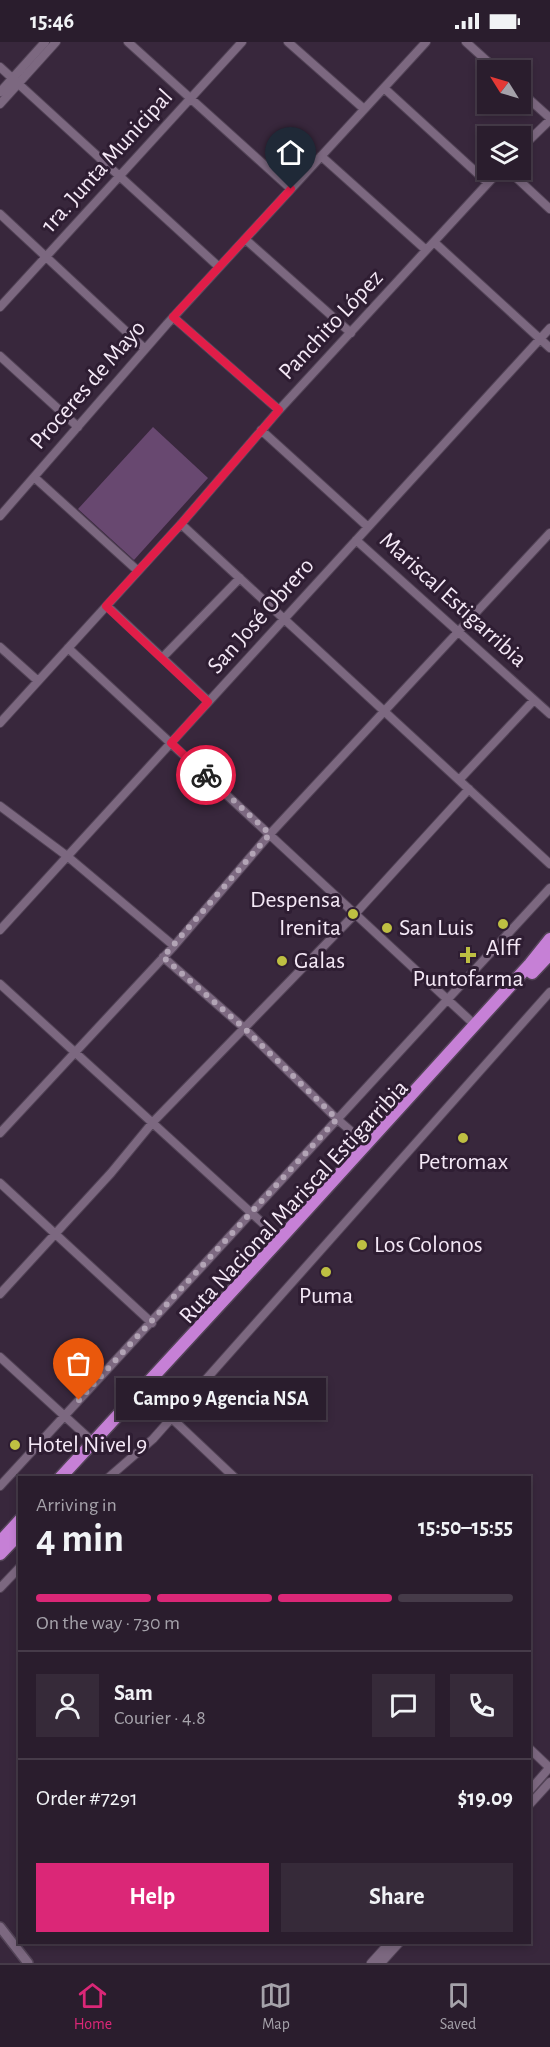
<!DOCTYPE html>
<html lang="en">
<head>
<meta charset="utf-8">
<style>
  :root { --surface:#2a1d2d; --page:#362a39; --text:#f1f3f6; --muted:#a5a2aa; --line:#463b49; --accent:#db2777 }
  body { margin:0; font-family:"Alegreya Sans",sans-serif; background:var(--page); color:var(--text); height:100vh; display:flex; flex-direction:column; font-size:22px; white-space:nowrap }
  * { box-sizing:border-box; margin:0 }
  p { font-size:20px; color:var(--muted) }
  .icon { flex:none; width:33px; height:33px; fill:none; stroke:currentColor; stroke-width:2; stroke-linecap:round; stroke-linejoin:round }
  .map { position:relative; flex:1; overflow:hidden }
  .panel { position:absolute; left:18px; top:1434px; width:513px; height:468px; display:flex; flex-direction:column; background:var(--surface); border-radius:0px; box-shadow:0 3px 9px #0003,0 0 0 2px var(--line) }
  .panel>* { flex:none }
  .needle { width:39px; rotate:307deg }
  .fabs { position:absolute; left:477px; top:18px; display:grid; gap:12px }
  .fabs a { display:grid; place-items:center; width:54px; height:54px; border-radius:0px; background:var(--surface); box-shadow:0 3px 9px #0003,0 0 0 2px var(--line); font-size:30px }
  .pin { position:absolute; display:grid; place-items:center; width:51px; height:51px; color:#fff; margin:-62px -26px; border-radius:50% 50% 50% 0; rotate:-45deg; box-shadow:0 0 6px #0007 }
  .pin .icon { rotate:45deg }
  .courier { position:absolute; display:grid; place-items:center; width:60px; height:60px; margin:-30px; border:4px solid #e11d48; border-radius:50%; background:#fff; color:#222; box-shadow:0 2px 8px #0007 }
  .bubble { position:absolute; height:42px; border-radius:0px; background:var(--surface); box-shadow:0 3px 9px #0003,0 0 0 2px var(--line); font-size:20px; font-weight:700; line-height:42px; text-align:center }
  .head em { font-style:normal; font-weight:700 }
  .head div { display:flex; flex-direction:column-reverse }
  .head { display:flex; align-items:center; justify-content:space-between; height:102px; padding:0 18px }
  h1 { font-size:39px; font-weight:700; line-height:45px }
  .bar { display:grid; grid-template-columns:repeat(4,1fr); gap:9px 6px; align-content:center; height:72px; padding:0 18px }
  .bar i { height:8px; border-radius:4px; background:var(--line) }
  .bar .current { background:var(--accent) }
  .bar p { grid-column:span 4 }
  .line { display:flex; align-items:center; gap:15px; padding:0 18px; border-top:2px solid var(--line) }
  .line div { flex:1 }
  .round { display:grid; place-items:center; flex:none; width:63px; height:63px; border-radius:0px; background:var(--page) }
  .action { display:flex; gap:12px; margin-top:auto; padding:12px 18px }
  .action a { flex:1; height:69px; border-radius:0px; background:var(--accent); color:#fff; font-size:24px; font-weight:700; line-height:69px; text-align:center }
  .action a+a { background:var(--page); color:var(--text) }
  .status { display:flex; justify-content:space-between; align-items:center; height:42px; padding:0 30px; background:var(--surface); direction:ltr }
  .status svg { height:16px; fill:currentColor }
  .tab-bar { display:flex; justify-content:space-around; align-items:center; height:84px; border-top:2px solid var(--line); background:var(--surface); font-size:16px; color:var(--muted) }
  .tab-bar a { display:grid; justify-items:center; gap:3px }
  .tab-bar .current { color:var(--accent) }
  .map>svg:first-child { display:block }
  .green { fill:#684870 }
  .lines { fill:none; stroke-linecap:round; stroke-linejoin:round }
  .minor-casing { stroke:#524356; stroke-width:10 }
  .tertiary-casing { stroke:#524356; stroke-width:12 }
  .trunk-casing { stroke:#524356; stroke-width:15 }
  .minor { stroke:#7c6880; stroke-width:8 }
  .tertiary { stroke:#7c6880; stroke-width:9 }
  .trunk { stroke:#c680d6; stroke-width:12 }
  .done { stroke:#b2a4b5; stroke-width:6; stroke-dasharray:0 10.8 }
  .route { stroke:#e11d48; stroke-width:8 }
  .poi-dot { fill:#bebf42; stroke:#2e1d32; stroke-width:2 }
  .labels { text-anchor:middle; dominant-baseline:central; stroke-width:6; stroke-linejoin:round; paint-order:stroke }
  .street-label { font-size:24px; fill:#f4e8f6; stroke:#2e1d32 }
  .poi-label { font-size:24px; fill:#f4e8f6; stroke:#2e1d32; text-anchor:start }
</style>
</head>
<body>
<div class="status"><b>15:46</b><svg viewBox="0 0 49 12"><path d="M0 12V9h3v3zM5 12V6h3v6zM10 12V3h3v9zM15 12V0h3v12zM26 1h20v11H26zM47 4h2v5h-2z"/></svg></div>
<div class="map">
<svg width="550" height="1921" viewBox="0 0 550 1921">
  <rect width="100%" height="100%" fill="#38273c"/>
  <path class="green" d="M 153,385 L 208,436 L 134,518 L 78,467 Z"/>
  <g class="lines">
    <defs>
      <path id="minor" d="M 128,0 L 291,147
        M 288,0 L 364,67
        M 466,0 L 497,28
        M 0,25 L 219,225
        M 384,46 L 488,141
        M 520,49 L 550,76
        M 0,50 L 45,0
        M 0,62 L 56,0
        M 520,107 L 550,78
        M 321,114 L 426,208
        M 508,128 L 550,167
        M 0,172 L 145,307
        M 245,197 L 351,291
        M 434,200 L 550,306
        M 0,265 L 242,0
        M 173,275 L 279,368
        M 0,314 L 78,385
        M 261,388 L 368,485
        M 34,435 L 138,529
        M 0,474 L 167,282 L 426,0
        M 181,482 L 550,822
        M 356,498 L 550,672
        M 107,564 L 208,659
        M 0,605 L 38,639
        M 68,606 L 475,983
        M 162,616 L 240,536
        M 0,681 L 181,482 L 279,368 L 500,128
        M 459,738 L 534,658
        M 0,764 L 67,814 L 174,904
        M 0,888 L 550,286
        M 163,915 L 244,986 L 337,1077 L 366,1102
        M 0,942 L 280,1197
        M 0,1091 L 174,904 L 270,792 L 550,491
        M 0,1141 L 152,1281
        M 0,1252 L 111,1131 L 153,1080 L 356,871 L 469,747
        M 0,1315 L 93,1400
        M 146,1352 L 235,1436
        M 108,1436 L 153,1397 L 550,950
        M 0,1444 L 550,846
        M 0,1546 L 20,1525
        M 530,1707 L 550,1726
        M 530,1748 L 550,1725
        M 530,1762 L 550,1740
        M 371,1921 L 390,1900
        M 381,1921 L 400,1900"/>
      <path id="tertiary" d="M 0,1885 L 28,1921"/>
      <path id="trunk" d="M 532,931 L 550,912
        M 60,1436 L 282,1195 L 530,922 L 550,897
        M 0,1500 L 20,1478
        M 0,1512 L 20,1491"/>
    </defs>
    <use href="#minor" class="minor-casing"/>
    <use href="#tertiary" class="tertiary-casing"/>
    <use href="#trunk" class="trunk-casing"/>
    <use href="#minor" class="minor"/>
    <use href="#tertiary" class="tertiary"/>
    <use href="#trunk" class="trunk"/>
  </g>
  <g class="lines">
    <path class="done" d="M 79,1358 L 337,1077 L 244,986 L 163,915 L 270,792 L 206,733"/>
    <path class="route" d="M 206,733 L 171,701 L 208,660 L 106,564 L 181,482 L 279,368 L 173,275 L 291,147"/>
  </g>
  <g class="poi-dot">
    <circle cx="353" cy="872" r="6"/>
    <circle cx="503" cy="882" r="6"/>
    <circle cx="387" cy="886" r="6"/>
    <path d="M465 904h6v6h6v6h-6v6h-6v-6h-6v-6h6z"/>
    <circle cx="282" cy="919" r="6"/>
    <circle cx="463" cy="1096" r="6"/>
    <circle cx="362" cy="1203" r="6"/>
    <circle cx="326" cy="1230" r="6"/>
    <circle cx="15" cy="1403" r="6"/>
  </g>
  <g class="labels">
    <g class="street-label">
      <text transform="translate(107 119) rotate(-48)">1ra. Junta Municipal</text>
      <text transform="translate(331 283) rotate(-47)">Panchito López</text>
      <text transform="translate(88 343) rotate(-49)">Proceres de Mayo</text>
      <text transform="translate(453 558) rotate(42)">Mariscal Estigarribia</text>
      <text transform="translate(261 574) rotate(-48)">San José Obrero</text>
      <text transform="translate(294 1160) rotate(-47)">Ruta Nacional Mariscal Estigarribia</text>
    </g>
    <g class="poi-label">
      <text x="341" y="858" text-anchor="end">Despensa<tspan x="341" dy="28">Irenita</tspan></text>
      <text x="399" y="886">San Luis</text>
      <text x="503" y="906" text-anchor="middle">Alff</text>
      <text x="294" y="919">Galas</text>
      <text x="468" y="937" text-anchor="middle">Puntofarma</text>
      <text x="463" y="1120" text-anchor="middle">Petromax</text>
      <text x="374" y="1203">Los Colonos</text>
      <text x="326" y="1254" text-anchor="middle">Puma</text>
      <text x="27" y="1403">Hotel Nivel 9</text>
    </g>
  </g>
</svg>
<div class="fabs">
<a><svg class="needle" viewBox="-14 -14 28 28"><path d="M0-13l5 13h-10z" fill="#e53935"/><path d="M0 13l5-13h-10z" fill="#a5a2aa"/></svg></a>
<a><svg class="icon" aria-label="layers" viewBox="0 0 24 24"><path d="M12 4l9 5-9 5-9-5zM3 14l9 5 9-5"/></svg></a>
</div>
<div class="pin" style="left:79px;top:1358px;background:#ea580c"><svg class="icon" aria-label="bag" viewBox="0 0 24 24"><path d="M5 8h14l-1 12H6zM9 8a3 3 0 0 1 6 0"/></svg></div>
<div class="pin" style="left:291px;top:147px;background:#1f2937"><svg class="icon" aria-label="home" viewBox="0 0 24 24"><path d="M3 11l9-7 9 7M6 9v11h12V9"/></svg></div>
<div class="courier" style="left:206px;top:733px"><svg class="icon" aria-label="bike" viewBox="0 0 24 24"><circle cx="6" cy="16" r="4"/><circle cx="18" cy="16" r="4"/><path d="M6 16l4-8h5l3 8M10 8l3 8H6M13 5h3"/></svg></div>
<div class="bubble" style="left:116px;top:1336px;width:210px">Campo 9 Agencia NSA</div>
<section class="panel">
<div class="head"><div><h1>4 min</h1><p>Arriving in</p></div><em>15:50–15:55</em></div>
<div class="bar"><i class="current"></i><i class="current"></i><i class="current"></i><i></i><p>On the way · 730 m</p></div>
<div class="line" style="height:108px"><a class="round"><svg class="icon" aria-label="person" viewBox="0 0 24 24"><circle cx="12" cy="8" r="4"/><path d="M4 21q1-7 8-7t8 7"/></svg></a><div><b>Sam</b><p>Courier · 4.8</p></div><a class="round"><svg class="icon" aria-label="chat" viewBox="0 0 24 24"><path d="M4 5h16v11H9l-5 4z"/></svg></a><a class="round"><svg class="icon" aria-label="phone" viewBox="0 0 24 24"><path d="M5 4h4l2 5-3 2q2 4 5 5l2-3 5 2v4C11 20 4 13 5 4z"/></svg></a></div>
<div class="line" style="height:78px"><div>Order #7291</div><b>$19.09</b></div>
<div class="action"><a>Help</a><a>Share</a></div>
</section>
</div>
<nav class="tab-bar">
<a class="current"><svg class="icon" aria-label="home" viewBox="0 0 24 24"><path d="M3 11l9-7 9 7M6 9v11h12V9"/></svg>Home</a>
<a><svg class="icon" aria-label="map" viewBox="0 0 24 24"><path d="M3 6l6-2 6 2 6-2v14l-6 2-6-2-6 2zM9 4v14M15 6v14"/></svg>Map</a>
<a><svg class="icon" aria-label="saved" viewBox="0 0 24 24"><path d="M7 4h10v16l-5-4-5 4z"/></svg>Saved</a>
</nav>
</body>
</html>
